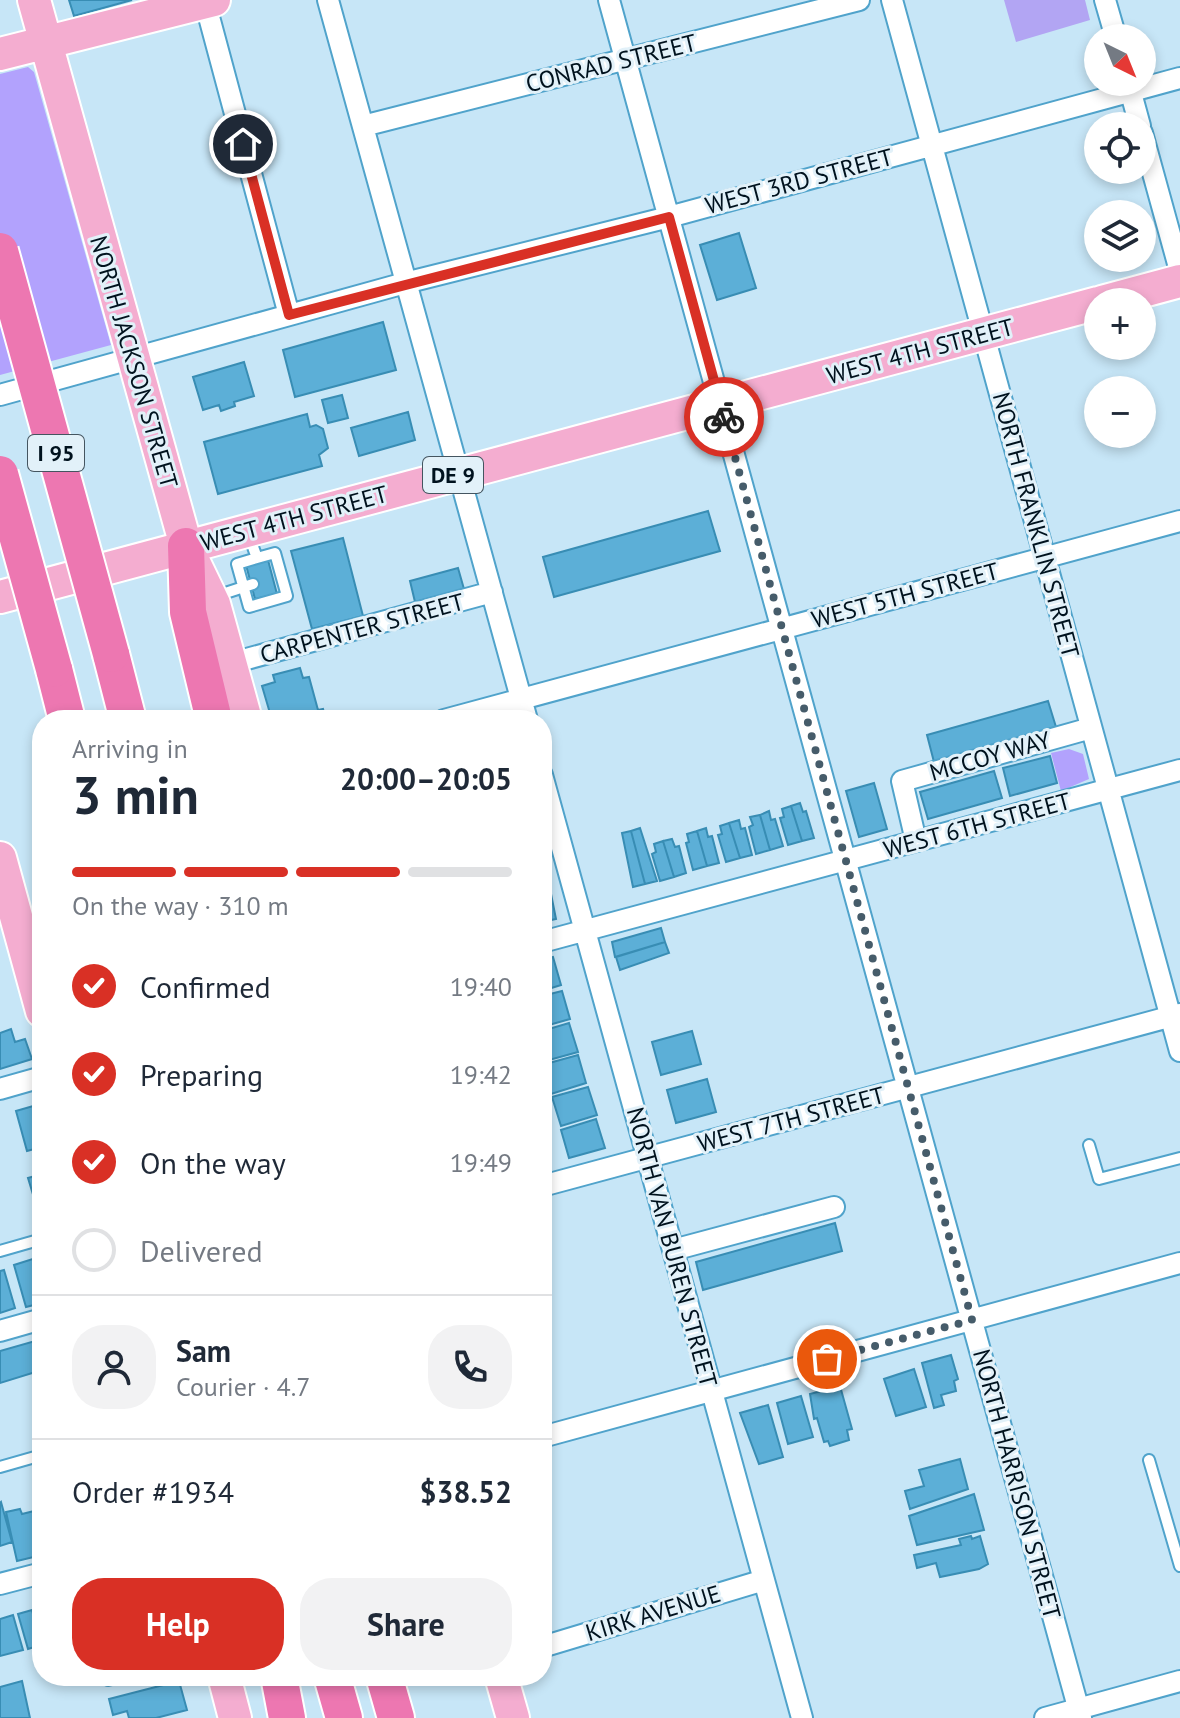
<!DOCTYPE html>
<html lang="en">
<head>
<meta charset="utf-8">
<style>
  :root { --surface:#fff; --page:#f2f2f3; --text:#1f2937; --muted:#747a83; --line:#e0e1e3; --accent:#d93025 }
  body { margin:0; font-family:"PT Sans",sans-serif; background:var(--page); color:var(--text); height:100vh; display:flex; flex-direction:column; font-size:30px; white-space:nowrap }
  * { box-sizing:border-box; margin:0 }
  p { font-size:26px; color:var(--muted) }
  .icon { flex:none; width:44px; height:44px; fill:none; stroke:currentColor; stroke-width:2; stroke-linecap:round; stroke-linejoin:round }
  .map { position:relative; flex:1; overflow:hidden }
  .drawer { position:absolute; left:32px; top:710px; width:520px; height:976px; display:flex; flex-direction:column; background:var(--surface); border-radius:32px; box-shadow:0 4px 12px #0003 }
  .drawer>* { flex:none }
  .needle { width:52px; rotate:137deg }
  .buttons { position:absolute; left:1084px; top:24px; display:grid; gap:16px }
  .buttons a { display:grid; place-items:center; width:72px; height:72px; border-radius:50%; background:var(--surface); box-shadow:0 4px 12px #0003; font-size:40px }
  .pin { position:absolute; display:grid; place-items:center; width:68px; height:68px; color:#fff; margin:-34px; border:4px solid #fff; border-radius:50%; box-shadow:0 2px 8px #0007 }
  .courier { position:absolute; display:grid; place-items:center; width:80px; height:80px; margin:-40px; border:6px solid #d93025; border-radius:50%; background:#fff; color:#222; box-shadow:0 2px 10px #0007 }
  .summary em { font-style:normal; font-weight:700 }
  .summary div { display:flex; flex-direction:column-reverse }
  .summary { display:flex; align-items:center; justify-content:space-between; height:136px; padding:0 40px }
  h1 { font-size:52px; font-weight:700; line-height:60px }
  .bar { display:grid; grid-template-columns:repeat(4,1fr); gap:12px 8px; align-content:center; height:96px; padding:0 40px }
  .bar i { height:10px; border-radius:6px; background:var(--line) }
  .bar .current { background:var(--accent) }
  .bar p { grid-column:span 4 }
  .line { display:flex; align-items:center; gap:20px; padding:0 40px; border-top:2px solid var(--line) }
  .line div { flex:1 }
  .round { display:grid; place-items:center; flex:none; width:84px; height:84px; border-radius:32px; background:var(--page) }
  ol { padding:0 40px; list-style:none }
  li { display:flex; align-items:center; gap:24px; height:88px }
  li p { margin-inline-start:auto }
  li .icon { padding:8px; border-radius:50%; background:var(--accent); color:#fff; stroke-width:4 }
  li:last-child { color:var(--muted) }
  li i { width:44px; height:44px; border:4px solid var(--line); border-radius:50% }
  .button { display:flex; gap:16px; margin-top:auto; padding:16px 40px }
  .button a { flex:1; height:92px; border-radius:32px; background:var(--accent); color:#fff; font-size:32px; font-weight:700; line-height:92px; text-align:center }
  .button a+a { background:var(--page); color:var(--text) }
  .map>svg:first-child { display:block }
  .green { fill:#b2a2fd }
  .forest { fill:#b2a5f3 }
  .building { fill:#5cafd7; stroke:#388db4; stroke-width:2 }
  .lines { fill:none; stroke-linecap:round; stroke-linejoin:round }
  .service-casing { stroke:#50a3cb; stroke-width:14 }
  .minor-casing { stroke:#50a3cb; stroke-width:24 }
  .primary-casing { stroke:#fff; stroke-width:36 }
  .motorway-casing { stroke:#fff; stroke-width:40 }
  .service { stroke:#fff; stroke-width:10 }
  .minor { stroke:#fff; stroke-width:20 }
  .primary { stroke:#f4add0; stroke-width:32 }
  .motorway { stroke:#ed77b1; stroke-width:36 }
  .motorway-bridge-casing { stroke:#fff; stroke-width:40; stroke-linecap:butt }
  .motorway-bridge { stroke:#ed77b1; stroke-width:36 }
  .done { stroke:#465c6a; stroke-width:8; stroke-dasharray:0 14.4 }
  .route { stroke:#d93025; stroke-width:10 }
  .labels { text-anchor:middle; dominant-baseline:central; stroke-width:6; stroke-linejoin:round; paint-order:stroke }
  .shield { fill:#e2f1f9; stroke:#445560; stroke-width:2 }
  .shield-label { font-size:22px; font-weight:bold; fill:#00121e }
  .street-label { font-size:24px; fill:#00121e; stroke:#e2f1f9 }
</style>
</head>
<body>
<div class="map">
<svg width="1180" height="1718" viewBox="0 0 1180 1718">
  <rect width="100%" height="100%" fill="#c7e6f7"/>
  <path class="green" d="M 28,67 L 34,72 L 111,345 L 0,375 L 0,74 Z
    M 1069,749 L 1083,754 L 1089,779 L 1061,791 L 1051,753 Z"/>
  <path class="forest" d="M 1004,0 L 1085,0 L 1090,20 L 1016,42 Z"/>
  <path class="building" d="M 69,0 L 132,0 L 74,16 Z
    M 739,233 L 756,288 L 717,300 L 700,245 Z
    M 383,322 L 396,370 L 295,397 L 283,350 Z
    M 244,362 L 254,396 L 234,402 L 235,406 L 221,411 L 219,405 L 203,410 L 193,377 Z
    M 342,395 L 348,418 L 328,423 L 322,400 Z
    M 408,412 L 415,440 L 359,456 L 351,428 Z
    M 307,414 L 310,427 L 316,425 L 323,429 L 328,448 L 319,455 L 322,466 L 218,494 L 204,442 Z
    M 708,511 L 720,551 L 554,597 L 543,557 Z
    M 343,538 L 363,616 L 312,629 L 291,551 Z
    M 268,560 L 277,594 L 255,599 L 246,565 Z
    M 458,568 L 464,589 L 415,602 L 410,581 Z
    M 300,668 L 303,678 L 309,677 L 318,710 L 323,709 L 326,720 L 272,720 L 262,686 L 275,682 L 273,675 Z
    M 1048,701 L 1056,727 L 934,762 L 927,735 Z
    M 1050,756 L 1057,783 L 1010,796 L 1003,768 Z
    M 994,771 L 1002,798 L 928,819 L 920,792 Z
    M 874,783 L 887,829 L 859,837 L 846,791 Z
    M 800,803 L 803,812 L 806,811 L 814,838 L 802,841 L 791,806 Z
    M 791,806 L 802,841 L 788,845 L 780,818 L 784,817 L 782,809 Z
    M 769,811 L 771,820 L 775,819 L 783,846 L 770,850 L 760,815 Z
    M 760,815 L 770,850 L 756,854 L 749,827 L 753,825 L 750,817 Z
    M 739,820 L 741,829 L 745,828 L 752,855 L 740,858 L 729,823 Z
    M 729,823 L 740,858 L 726,862 L 718,835 L 722,834 L 720,826 Z
    M 640,828 L 657,881 L 645,884 L 631,831 Z
    M 706,828 L 708,837 L 712,836 L 719,863 L 707,866 L 697,831 Z
    M 631,831 L 645,884 L 633,887 L 622,833 Z
    M 697,831 L 707,866 L 693,870 L 686,843 L 689,842 L 687,834 Z
    M 672,839 L 675,847 L 679,846 L 686,873 L 674,877 L 663,841 Z
    M 663,841 L 674,877 L 660,881 L 652,854 L 656,852 L 654,844 Z
    M 542,873 L 549,884 L 556,919 L 542,922 Z
    M 661,928 L 665,942 L 615,957 L 612,942 Z
    M 665,942 L 669,953 L 620,970 L 616,957 Z
    M 553,957 L 561,985 L 542,991 L 542,960 Z
    M 562,991 L 570,1019 L 542,1027 L 542,996 Z
    M 569,1023 L 578,1052 L 542,1062 L 542,1031 Z
    M 11,1029 L 15,1042 L 25,1039 L 32,1059 L 0,1069 L 0,1033 Z
    M 692,1031 L 701,1064 L 661,1075 L 652,1042 Z
    M 578,1055 L 586,1083 L 551,1094 L 542,1065 Z
    M 707,1079 L 716,1112 L 676,1123 L 667,1090 Z
    M 588,1087 L 597,1115 L 561,1126 L 552,1097 Z
    M 40,1104 L 42,1147 L 27,1151 L 16,1111 Z
    M 596,1119 L 605,1148 L 569,1158 L 561,1130 Z
    M 42,1174 L 42,1221 L 41,1221 L 28,1178 Z
    M 835,1223 L 842,1251 L 703,1290 L 696,1262 Z
    M 42,1256 L 42,1303 L 26,1307 L 14,1265 Z
    M 4,1270 L 15,1308 L 0,1313 L 0,1271 Z
    M 42,1339 L 42,1370 L 0,1383 L 0,1351 Z
    M 951,1355 L 958,1379 L 954,1381 L 956,1391 L 941,1395 L 944,1405 L 934,1408 L 922,1363 Z
    M 914,1369 L 926,1407 L 896,1416 L 884,1379 Z
    M 840,1386 L 852,1429 L 847,1430 L 849,1440 L 830,1446 L 828,1441 L 824,1442 L 817,1418 L 814,1419 L 810,1394 Z
    M 801,1396 L 813,1437 L 788,1444 L 777,1403 Z
    M 768,1405 L 783,1457 L 759,1464 L 740,1413 Z
    M 960,1459 L 968,1489 L 910,1509 L 905,1491 L 924,1486 L 919,1470 Z
    M 974,1494 L 984,1530 L 917,1545 L 909,1516 Z
    M 1,1502 L 12,1542 L 0,1546 L 0,1503 Z
    M 20,1509 L 22,1514 L 42,1509 L 42,1555 L 17,1561 L 6,1512 Z
    M 971,1536 L 972,1539 L 980,1536 L 988,1564 L 979,1569 L 940,1577 L 936,1563 L 917,1568 L 914,1555 L 961,1545 L 959,1539 Z
    M 32,1610 L 41,1645 L 28,1649 L 18,1614 Z
    M 13,1615 L 23,1650 L 0,1656 L 0,1619 Z
    M 22,1681 L 30,1718 L 0,1718 L 0,1687 Z
    M 179,1681 L 187,1710 L 156,1718 L 129,1718 L 127,1711 L 113,1715 L 109,1699 Z"/>
  <g class="lines">
    <defs>
      <path id="service" d="M 249,536 L 257,558 L 237,564 L 249,607 L 287,596 L 275,553 L 257,558
        M 213,597 L 253,584
        M 1089,1145 L 1099,1179 L 1180,1158
        M 0,1251 L 42,1239
        M 1149,1460 L 1180,1566
        M 0,1467 L 42,1455
        M 108,1680 L 124,1676"/>
      <path id="minor" d="M 328,0 L 527,720
        M 609,0 L 1081,1718
        M 892,0 L 1180,1051
        M 1105,0 L 1116,38
        M 205,2 L 289,315
        M 1128,82 L 1140,126
        M 363,126 L 859,0
        M 1142,133 L 1180,271
        M 0,395 L 405,283 L 669,217 L 1180,78
        M 232,663 L 492,592
        M 444,720 L 1180,521
        M 542,775 L 802,1718
        M 916,841 L 902,781 L 1091,728
        M 542,942 L 1180,770
        M 0,1089 L 42,1077
        M 542,1186 L 1180,1014
        M 673,1250 L 834,1207
        M 0,1331 L 42,1319
        M 542,1437 L 1180,1263
        M 0,1584 L 42,1573
        M 542,1647 L 764,1580
        M 1045,1718 L 1180,1681"/>
      <path id="primary" d="M 34,0 L 186,546 L 214,604 L 246,720
        M 0,54 L 214,0
        M 1102,302 L 1180,281
        M 0,597 L 1098,303
        M 0,858 L 42,1011
        M 224,1676 L 235,1718
        M 501,1676 L 513,1718"/>
      <path id="motorway" d="M 186,546 L 188,612 L 214,720
        M 111,654 L 128,720
        M 54,669 L 67,720
        M 279,1676 L 287,1718
        M 332,1676 L 344,1718
        M 384,1676 L 396,1718"/>
    </defs>
    <use href="#service" class="service-casing"/>
    <use href="#minor" class="minor-casing"/>
    <use href="#primary" class="primary-casing"/>
    <use href="#motorway" class="motorway-casing"/>
    <use href="#service" class="service"/>
    <use href="#minor" class="minor"/>
    <use href="#primary" class="primary"/>
    <use href="#motorway" class="motorway"/>
    <defs>
      <path id="motorway-bridge" d="M 0,251 L 111,654
        M 0,474 L 54,669"/>
    </defs>
    <use href="#motorway-bridge" class="motorway-bridge-casing"/>
    <use href="#motorway-bridge" class="motorway-bridge"/>
  </g>
  <g class="lines">
    <path class="done" d="M 724,417 L 972,1320 L 827,1359"/>
    <path class="route" d="M 243,144 L 289,315 L 669,217 L 724,417"/>
  </g>
  <g class="labels">
    <g class="shield">
      <rect x="28" y="435" width="56" height="36" rx="6"/>
      <rect x="423" y="457" width="60" height="36" rx="6"/>
    </g>
    <g class="shield-label">
      <text x="56" y="453">I 95</text>
      <text x="453" y="475">DE 9</text>
    </g>
    <g class="street-label">
      <text transform="translate(611 63) rotate(-14)">CONRAD STREET</text>
      <text transform="translate(799 181) rotate(-15)">WEST 3RD STREET</text>
      <text transform="translate(920 351) rotate(-15)">WEST 4TH STREET</text>
      <text transform="translate(134 362) rotate(74)">NORTH JACKSON STREET</text>
      <text transform="translate(294 518) rotate(-15)">WEST 4TH STREET</text>
      <text transform="translate(1036 525) rotate(75)">NORTH FRANKLIN STREET</text>
      <text transform="translate(905 595) rotate(-15)">WEST 5TH STREET</text>
      <text transform="translate(362 628) rotate(-15)">CARPENTER STREET</text>
      <text transform="translate(990 756) rotate(-16)">MCCOY WAY</text>
      <text transform="translate(977 825) rotate(-15)">WEST 6TH STREET</text>
      <text transform="translate(791 1119) rotate(-15)">WEST 7TH STREET</text>
      <text transform="translate(672 1247) rotate(75)">NORTH VAN BUREN STREET</text>
      <text transform="translate(1017 1484) rotate(75)">NORTH HARRISON STREET</text>
      <text transform="translate(653 1613) rotate(-17)">KIRK AVENUE</text>
    </g>
  </g>
</svg>
<div class="buttons">
<a><svg class="needle" viewBox="-14 -14 28 28"><path d="M0-13l5 13h-10z" fill="#e53935"/><path d="M0 13l5-13h-10z" fill="#747a83"/></svg></a>
<a><svg class="icon" aria-label="locate" viewBox="0 0 24 24"><circle cx="12" cy="12" r="6"/><path d="M12 2v4M12 18v4M2 12h4M18 12h4"/></svg></a>
<a><svg class="icon" aria-label="layers" viewBox="0 0 24 24"><path d="M12 4l9 5-9 5-9-5zM3 14l9 5 9-5"/></svg></a>
<a>+</a>
<a>−</a>
</div>
<div class="pin" style="left:827px;top:1359px;background:#ea580c"><svg class="icon" aria-label="bag" viewBox="0 0 24 24"><path d="M5 8h14l-1 12H6zM9 8a3 3 0 0 1 6 0"/></svg></div>
<div class="pin" style="left:243px;top:144px;background:#1f2937"><svg class="icon" aria-label="home" viewBox="0 0 24 24"><path d="M3 11l9-7 9 7M6 9v11h12V9"/></svg></div>
<div class="courier" style="left:724px;top:417px"><svg class="icon" aria-label="bike" viewBox="0 0 24 24"><circle cx="6" cy="16" r="4"/><circle cx="18" cy="16" r="4"/><path d="M6 16l4-8h5l3 8M10 8l3 8H6M13 5h3"/></svg></div>
<section class="drawer">
<div class="summary"><div><h1>3 min</h1><p>Arriving in</p></div><em>20:00–20:05</em></div>
<div class="bar"><i class="current"></i><i class="current"></i><i class="current"></i><i></i><p>On the way · 310 m</p></div>
<ol>
<li><svg class="icon" aria-label="check" viewBox="0 0 24 24"><path d="M5 12l5 5 9-10"/></svg>Confirmed<p>19:40</p></li>
<li><svg class="icon" aria-label="check" viewBox="0 0 24 24"><path d="M5 12l5 5 9-10"/></svg>Preparing<p>19:42</p></li>
<li><svg class="icon" aria-label="check" viewBox="0 0 24 24"><path d="M5 12l5 5 9-10"/></svg>On the way<p>19:49</p></li>
<li><i></i>Delivered</li>
</ol>
<div class="line" style="height:144px"><a class="round"><svg class="icon" aria-label="person" viewBox="0 0 24 24"><circle cx="12" cy="8" r="4"/><path d="M4 21q1-7 8-7t8 7"/></svg></a><div><b>Sam</b><p>Courier · 4.7</p></div><a class="round"><svg class="icon" aria-label="phone" viewBox="0 0 24 24"><path d="M5 4h4l2 5-3 2q2 4 5 5l2-3 5 2v4C11 20 4 13 5 4z"/></svg></a></div>
<div class="line" style="height:104px"><div>Order #1934</div><b>$38.52</b></div>
<div class="button"><a>Help</a><a>Share</a></div>
</section>
</div>
</body>
</html>
